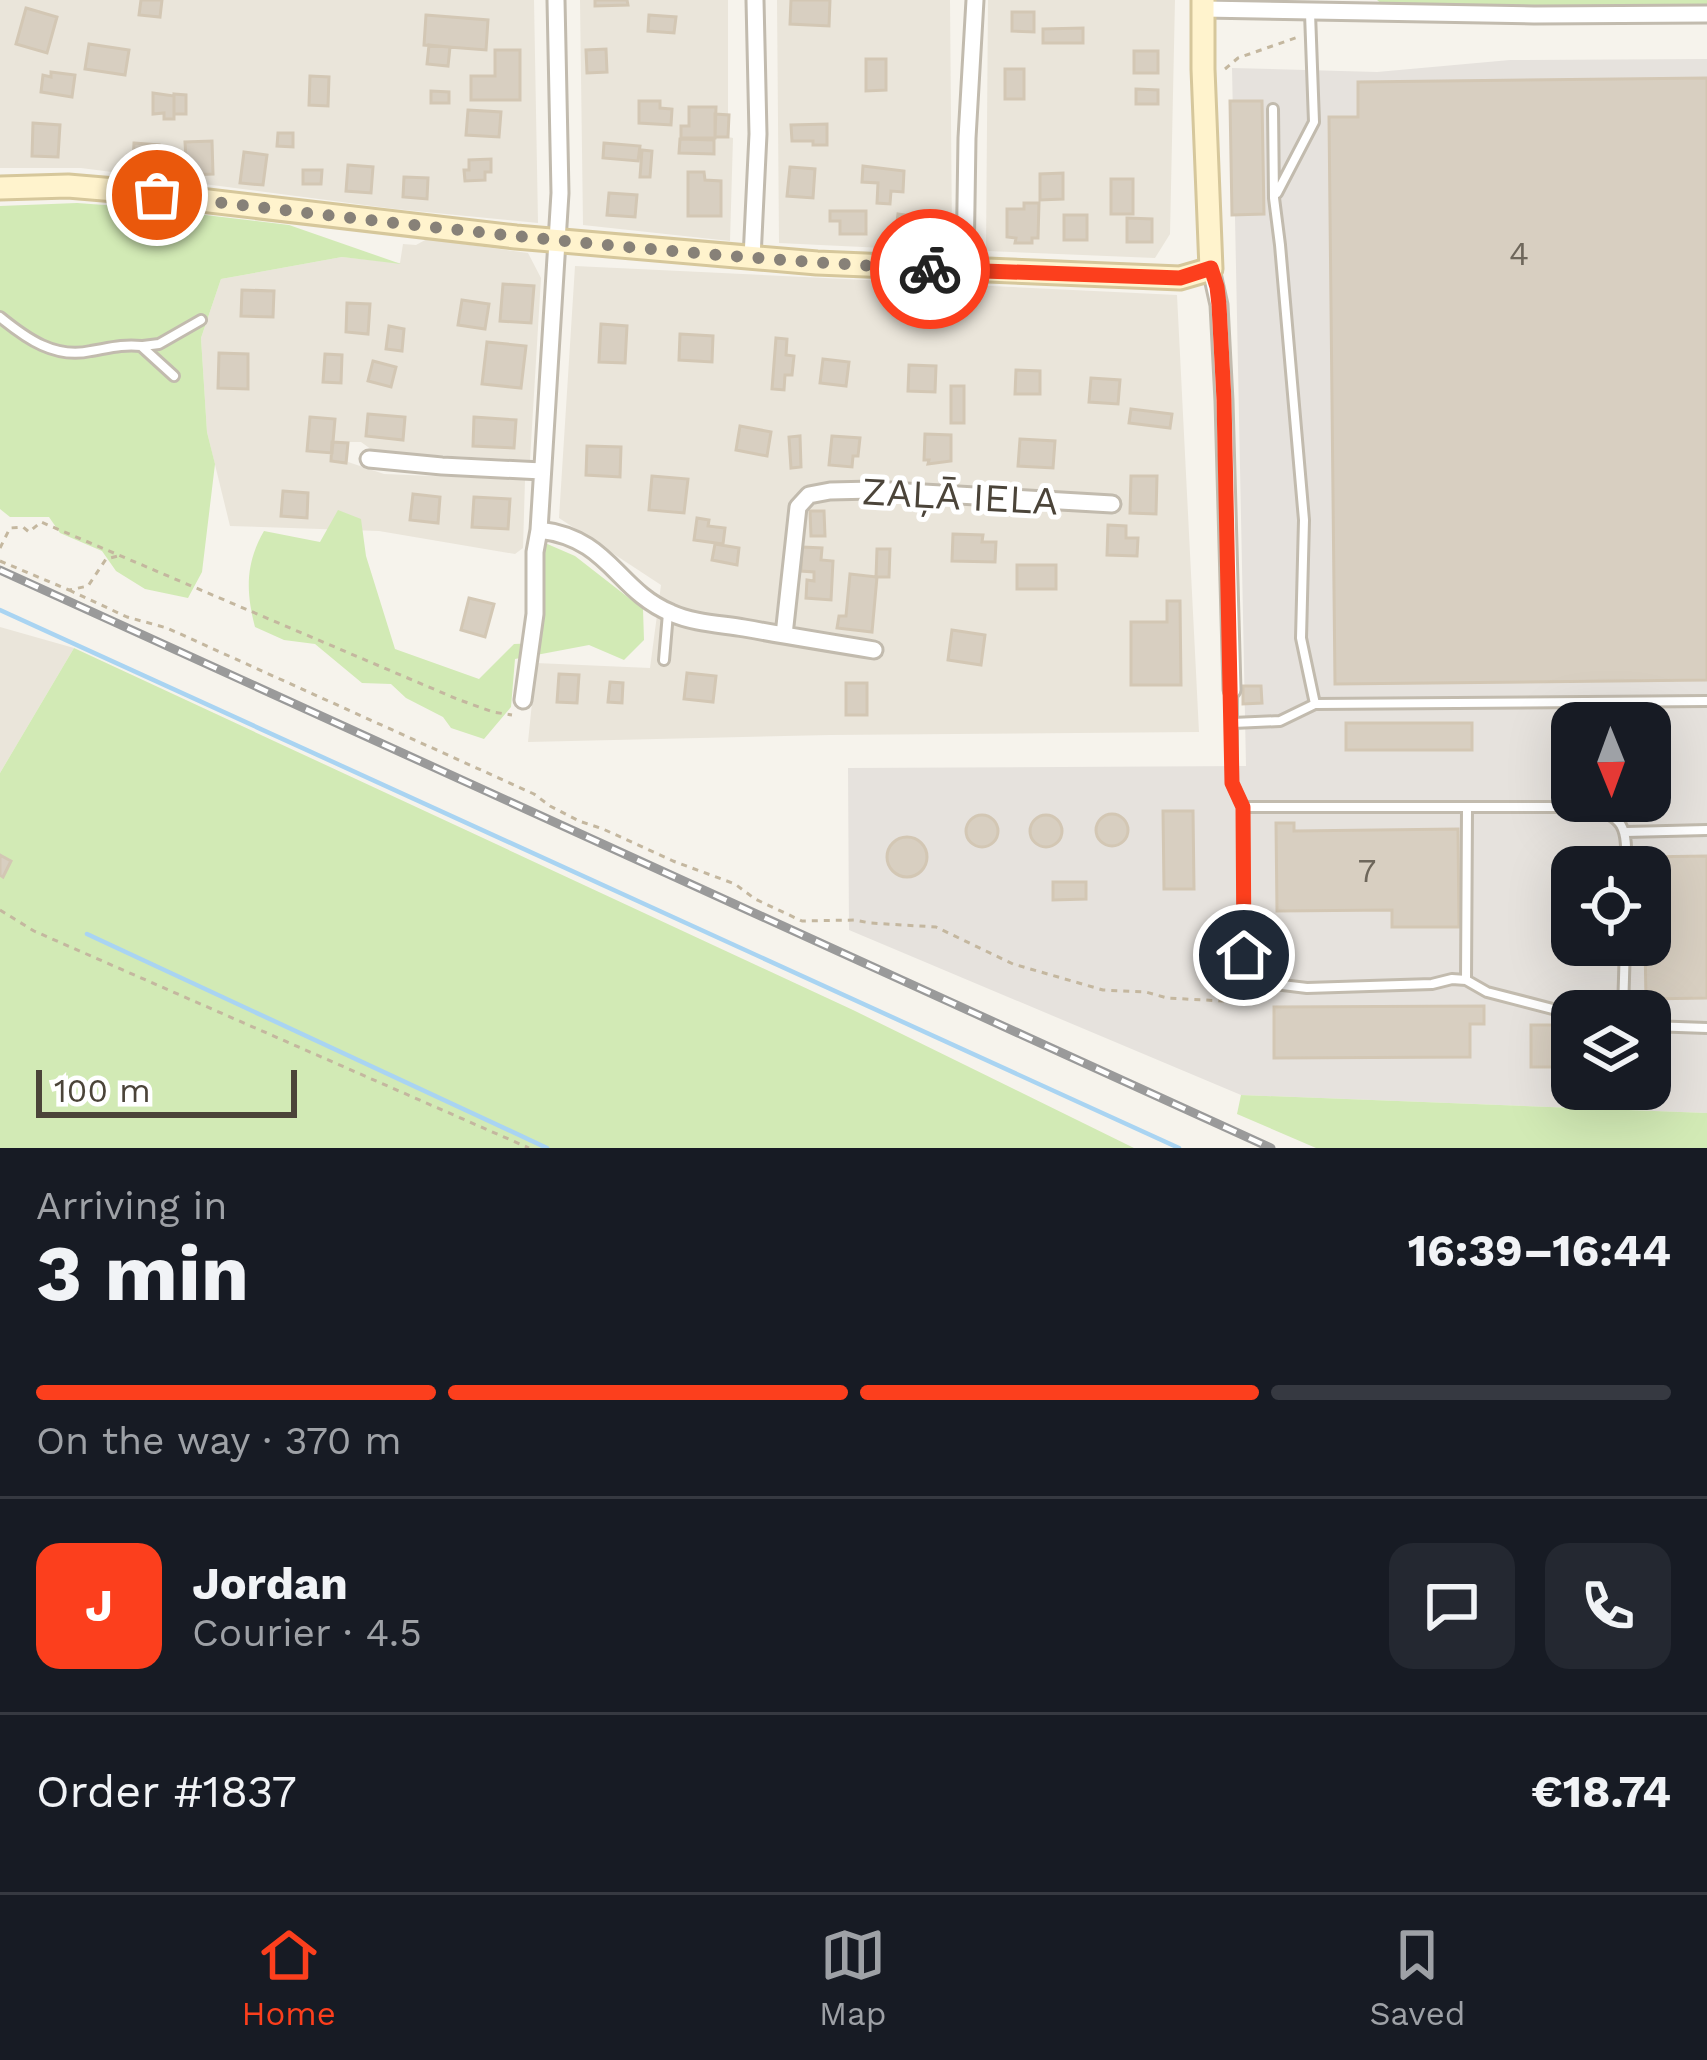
<!DOCTYPE html>
<html lang="en">
<head>
<meta charset="utf-8">
<style>
  :root { --surface:#171b24; --page:#242831; --text:#f1f3f6; --muted:#9ea1a6; --line:#363941; --accent:#fc3f1d }
  body { margin:0; font-family:"Work Sans",sans-serif; background:var(--page); color:var(--text); height:100vh; display:flex; flex-direction:column; font-size:45px; white-space:nowrap }
  * { box-sizing:border-box; margin:0 }
  p { font-size:39px; color:var(--muted) }
  .icon { flex:none; width:66px; height:66px; fill:none; stroke:currentColor; stroke-width:2; stroke-linecap:round; stroke-linejoin:round }
  .map { position:relative; height:1148px; overflow:hidden }
  .drawer { display:flex; flex-direction:column; background:var(--surface); flex:1 }
  .drawer>* { flex:none }
  .needle { width:78px; rotate:179deg }
  .tools { position:absolute; left:1551px; top:702px; display:grid; gap:24px }
  .tools a { display:grid; place-items:center; width:120px; height:120px; border-radius:24px; background:var(--surface); box-shadow:0 12px 48px #0002; font-size:60px }
  .scale { position:absolute; left:36px; bottom:30px; width:261px; box-sizing:border-box; padding-left:12px; border:6px solid #4b4439; border-top:0; font-size:33px; line-height:42px; white-space:nowrap; color:#4b4439; -webkit-text-stroke:9px #fff; paint-order:stroke }
  .pin { position:absolute; display:grid; place-items:center; width:102px; height:102px; color:#fff; margin:-51px; border:6px solid #fff; border-radius:50%; box-shadow:0 3px 12px #0007 }
  .courier { position:absolute; display:grid; place-items:center; width:120px; height:120px; margin:-60px; border:9px solid #fc3f1d; border-radius:50%; background:#fff; color:#222; box-shadow:0 3px 15px #0007 }
  .overview em { font-style:normal; font-weight:700 }
  .overview div { display:flex; flex-direction:column-reverse }
  .overview { display:flex; align-items:center; justify-content:space-between; height:204px; padding:0 36px }
  h1 { font-size:78px; font-weight:700; line-height:90px }
  .bar { display:grid; grid-template-columns:repeat(4,1fr); gap:18px 12px; align-content:center; height:144px; padding:0 36px }
  .bar i { height:15px; border-radius:9px; background:var(--line) }
  .bar .selected { background:var(--accent) }
  .bar p { grid-column:span 4 }
  .line { display:flex; align-items:center; gap:30px; padding:0 36px; border-top:3px solid var(--line) }
  .line div { flex:1 }
  .round { display:grid; place-items:center; flex:none; width:126px; height:126px; border-radius:24px; background:var(--page) }
  .tabs { display:flex; justify-content:space-around; align-items:center; height:168px; border-top:3px solid var(--line); background:var(--surface); font-size:33px; color:var(--muted) }
  .tabs a { display:grid; justify-items:center; gap:6px }
  .tabs .selected { color:var(--accent) }
  .map>svg:first-child { display:block }
  .residential { fill:#eae5da }
  .industrial { fill:#e6e2dd; fill-rule:evenodd }
  .green { fill:#d2eab5 }
  .lines { fill:none; stroke-linecap:round; stroke-linejoin:round }
  .stream { stroke:#a9d4f2; stroke-width:4.5 }
  .building { fill:#d8cfc1; stroke:#d3c7b4; stroke-width:3 }
  .lane-casing { stroke:#c2bbae; stroke-width:14 }
  .street-casing { stroke:#c2bbae; stroke-width:21 }
  .secondary-casing { stroke:#d6c79b; stroke-width:27 }
  .path { stroke:#c4b79f; stroke-width:3; stroke-dasharray:6 6; stroke-linecap:butt }
  .lane { stroke:#fff; stroke-width:8 }
  .street { stroke:#fff; stroke-width:15 }
  .secondary { stroke:#fff3cd; stroke-width:21 }
  .rail-casing { stroke:#9a9a9a; stroke-width:9 }
  .rail { stroke:#fff; stroke-width:4.5; stroke-dasharray:14; stroke-linecap:butt }
  .done { stroke:#878178; stroke-width:12; stroke-dasharray:0 21.6 }
  .route { stroke:#fc3f1d; stroke-width:15 }
  .labels { text-anchor:middle; dominant-baseline:central; stroke-width:10; stroke-linejoin:round; paint-order:stroke }
  .number-label { font-size:33px; fill:#6e675b }
  .street-label { font-size:39px; fill:#4b4439; stroke:#fff }
</style>
</head>
<body>
<div class="map">
<svg width="1707" height="1148" viewBox="0 0 1707 1148">
  <rect width="100%" height="100%" fill="#f6f3ec"/>
  <path class="residential" d="M 0,0 L 534,0 L 538,223 L 395,209 L 81,168 L 0,168 Z
    M 580,0 L 728,0 L 728,137 L 733,138 L 730,241 L 583,225 Z
    M 777,0 L 950,0 L 952,241 L 946,251 L 779,243 Z
    M 988,0 L 1175,0 L 1170,234 L 1155,258 L 986,251 Z
    M 427,239 L 528,253 L 541,278 L 530,460 L 375,452 L 361,442 L 349,442 L 348,462 L 384,474 L 525,480 L 523,548 L 515,554 L 379,531 L 230,526 L 207,432 L 201,338 L 221,279 L 342,257 L 400,263 L 403,244 L 416,245 Z
    M 575,266 L 1177,295 L 1199,732 L 830,735 L 528,742 L 536,663 L 650,668 L 661,585 L 559,518 Z
    M 0,627 L 74,648 L 0,773 Z"/>
  <path class="industrial" d="M 1707,59 L 1707,1113 L 1241,1095 L 849,930 L 848,768 L 1246,766 L 1232,68 L 1377,72 L 1510,60 ZM 1572,723 L 1650,723 L 1650,801 L 1572,801 ZM 1572,867 L 1650,867 L 1650,945 L 1572,945 ZM 1572,1011 L 1650,1011 L 1650,1089 L 1572,1089 Z"/>
  <path class="green" d="M 1377,0 L 1707,0 L 1707,5 L 1569,8 L 1383,5 Z
    M 77,203 L 146,208 L 289,225 L 401,264 L 342,257 L 221,279 L 201,338 L 207,432 L 215,464 L 202,572 L 188,598 L 145,589 L 116,571 L 102,551 L 60,533 L 49,517 L 10,517 L 0,509 L 0,206 Z
    M 338,510 L 361,519 L 366,556 L 395,649 L 479,679 L 514,644 L 539,643 L 545,543 L 575,556 L 643,609 L 644,640 L 624,660 L 589,645 L 515,659 L 511,707 L 484,739 L 451,728 L 443,717 L 406,698 L 391,684 L 362,683 L 315,644 L 284,640 L 255,627 C 246,592 245,564 264,531 L 320,542 Z
    M 74,648 L 853,1010 L 1134,1148 L 0,1148 L 0,773 Z
    M 1241,1095 L 1707,1113 L 1707,1148 L 1316,1148 L 1237,1114 Z"/>
  <g class="lines">
    <path class="stream" d="M 0,610 L 1179,1148
      M 87,934 L 547,1148"/>
  </g>
  <path class="building" d="M 141,0 L 162,0 L 160,17 L 139,15 Z
    M 595,0 L 627,0 L 628,5 L 595,6 Z
    M 791,0 L 830,0 L 829,26 L 790,24 Z
    M 26,8 L 57,17 L 47,53 L 16,44 Z
    M 1012,12 L 1034,12 L 1034,32 L 1012,31 Z
    M 426,15 L 488,20 L 486,50 L 424,45 Z
    M 649,15 L 676,17 L 674,33 L 648,31 Z
    M 1083,28 L 1083,43 L 1043,43 L 1043,29 Z
    M 89,44 L 129,50 L 125,75 L 85,69 Z
    M 429,45 L 450,47 L 448,66 L 427,64 Z
    M 606,49 L 607,72 L 587,73 L 586,50 Z
    M 495,50 L 520,50 L 520,100 L 471,100 L 471,76 L 495,76 Z
    M 1134,51 L 1158,51 L 1158,73 L 1134,73 Z
    M 866,59 L 886,59 L 886,90 L 866,91 Z
    M 1005,69 L 1024,69 L 1024,99 L 1005,99 Z
    M 51,72 L 75,75 L 72,97 L 41,92 L 43,75 L 51,77 Z
    M 310,76 L 329,77 L 328,106 L 309,105 Z
    M 1707,78 L 1707,680 L 1335,684 L 1329,117 L 1358,117 L 1358,82 Z
    M 1136,89 L 1158,90 L 1158,104 L 1136,104 Z
    M 431,91 L 449,92 L 449,103 L 431,103 Z
    M 153,93 L 174,96 L 174,119 L 164,119 L 164,113 L 153,114 Z
    M 174,94 L 186,95 L 186,114 L 174,114 Z
    M 639,101 L 660,101 L 660,108 L 672,109 L 671,125 L 639,123 Z
    M 1230,101 L 1262,101 L 1264,214 L 1232,215 Z
    M 689,107 L 716,107 L 715,138 L 681,138 L 681,126 L 689,126 Z
    M 468,110 L 501,112 L 499,137 L 466,135 Z
    M 715,114 L 729,115 L 728,137 L 715,137 Z
    M 33,123 L 60,125 L 58,157 L 32,156 Z
    M 827,124 L 827,145 L 813,145 L 813,141 L 792,141 L 791,125 Z
    M 278,133 L 293,133 L 293,147 L 277,146 Z
    M 680,139 L 714,140 L 714,154 L 679,153 Z
    M 212,141 L 213,174 L 187,175 L 185,142 Z
    M 134,143 L 159,145 L 158,163 L 133,161 Z
    M 604,143 L 640,146 L 638,161 L 603,158 Z
    M 642,150 L 652,151 L 650,177 L 640,177 Z
    M 244,152 L 267,155 L 263,185 L 240,183 Z
    M 491,159 L 491,172 L 485,172 L 485,180 L 465,181 L 464,170 L 469,170 L 469,160 Z
    M 348,165 L 373,167 L 371,193 L 346,191 Z
    M 863,166 L 904,171 L 903,192 L 891,191 L 890,204 L 877,203 L 878,183 L 862,182 Z
    M 790,167 L 815,169 L 813,198 L 787,196 Z
    M 303,170 L 322,170 L 321,184 L 303,184 Z
    M 688,172 L 704,172 L 705,180 L 721,181 L 721,216 L 688,216 Z
    M 1063,173 L 1063,199 L 1040,200 L 1040,174 Z
    M 404,177 L 428,178 L 427,199 L 403,197 Z
    M 1111,179 L 1133,179 L 1133,214 L 1111,214 Z
    M 609,193 L 637,195 L 635,217 L 607,215 Z
    M 1024,203 L 1039,203 L 1038,238 L 1032,238 L 1032,243 L 1015,243 L 1016,238 L 1007,237 L 1007,209 L 1024,209 Z
    M 830,211 L 866,211 L 866,234 L 840,234 L 840,221 L 830,221 Z
    M 898,214 L 950,221 L 948,243 L 895,237 Z
    M 1064,215 L 1087,215 L 1087,240 L 1064,240 Z
    M 1127,218 L 1152,219 L 1152,242 L 1127,242 Z
    M 503,284 L 534,286 L 531,323 L 500,321 Z
    M 242,290 L 274,291 L 273,317 L 241,316 Z
    M 462,300 L 489,304 L 485,329 L 458,325 Z
    M 347,303 L 370,304 L 368,334 L 346,332 Z
    M 601,324 L 627,326 L 625,363 L 599,362 Z
    M 389,326 L 404,329 L 402,351 L 386,349 Z
    M 680,334 L 713,336 L 712,362 L 679,360 Z
    M 776,338 L 787,339 L 786,355 L 794,356 L 792,375 L 785,375 L 784,390 L 772,389 Z
    M 487,342 L 526,346 L 521,388 L 482,384 Z
    M 219,353 L 248,354 L 248,389 L 218,388 Z
    M 325,354 L 342,355 L 341,383 L 323,382 Z
    M 823,359 L 849,362 L 846,386 L 820,383 Z
    M 373,361 L 396,367 L 391,387 L 368,381 Z
    M 909,365 L 936,366 L 935,392 L 908,391 Z
    M 1016,370 L 1040,371 L 1040,394 L 1015,394 Z
    M 1091,378 L 1120,380 L 1118,404 L 1089,402 Z
    M 951,386 L 964,386 L 964,423 L 951,423 Z
    M 1131,409 L 1172,414 L 1170,428 L 1129,423 Z
    M 368,414 L 405,417 L 403,440 L 366,436 Z
    M 310,417 L 335,419 L 332,453 L 307,451 Z
    M 474,417 L 516,420 L 514,448 L 473,446 Z
    M 740,426 L 771,432 L 767,456 L 736,450 Z
    M 925,434 L 951,435 L 951,461 L 928,464 L 929,460 L 924,460 Z
    M 800,436 L 801,467 L 791,468 L 789,437 Z
    M 832,436 L 860,438 L 858,456 L 853,456 L 852,467 L 829,465 Z
    M 1020,439 L 1055,441 L 1053,468 L 1018,466 Z
    M 332,442 L 348,443 L 346,463 L 331,461 Z
    M 587,446 L 621,447 L 620,477 L 586,475 Z
    M 652,476 L 688,479 L 684,513 L 649,510 Z
    M 1131,476 L 1157,476 L 1156,514 L 1130,513 Z
    M 283,491 L 308,493 L 307,518 L 281,516 Z
    M 413,494 L 440,497 L 438,523 L 410,520 Z
    M 474,497 L 510,499 L 508,529 L 472,527 Z
    M 810,511 L 824,511 L 825,536 L 811,536 Z
    M 697,518 L 709,520 L 708,526 L 725,528 L 723,544 L 694,540 Z
    M 1108,525 L 1126,526 L 1126,538 L 1138,538 L 1137,556 L 1107,555 Z
    M 953,534 L 983,535 L 982,542 L 996,542 L 995,562 L 952,561 Z
    M 715,544 L 739,548 L 737,565 L 712,560 Z
    M 802,547 L 822,548 L 821,560 L 833,561 L 831,600 L 806,598 L 807,580 L 814,581 L 814,572 L 801,571 Z
    M 877,549 L 890,549 L 889,577 L 876,577 Z
    M 1017,565 L 1056,565 L 1056,589 L 1017,589 Z
    M 850,574 L 877,577 L 872,632 L 837,628 L 839,616 L 846,616 Z
    M 469,598 L 494,604 L 485,637 L 461,630 Z
    M 1167,601 L 1180,601 L 1181,685 L 1131,685 L 1131,622 L 1167,622 Z
    M 952,630 L 985,635 L 981,665 L 948,660 Z
    M 687,673 L 716,676 L 713,702 L 684,699 Z
    M 559,674 L 579,675 L 577,703 L 557,702 Z
    M 610,682 L 623,683 L 622,703 L 608,702 Z
    M 846,683 L 867,683 L 867,715 L 846,715 Z
    M 1243,686 L 1261,686 L 1262,703 L 1243,704 Z
    M 1346,723 L 1472,723 L 1472,750 L 1346,750 Z
    M 1163,811 L 1193,811 L 1194,889 L 1164,889 Z
    M1096 830a16 16 0 1 1 32 0a16 16 0 1 1-32 0Z
    M966 831a16 16 0 1 1 32 0a16 16 0 1 1-32 0Z
    M1030 831a16 16 0 1 1 32 0a16 16 0 1 1-32 0Z
    M 1276,823 L 1294,823 L 1294,831 L 1458,829 L 1459,927 L 1392,927 L 1392,910 L 1277,911 Z
    M887 857a20 20 0 1 1 40 0a20 20 0 1 1-40 0Z
    M 0,855 L 11,861 L 3,877 L 0,875 Z
    M 1707,856 L 1707,998 L 1646,999 L 1645,945 L 1650,945 L 1650,867 L 1645,867 L 1644,857 Z
    M 1053,882 L 1086,882 L 1086,899 L 1053,900 Z
    M 1484,1006 L 1484,1024 L 1470,1024 L 1470,1057 L 1274,1058 L 1274,1007 Z
    M 1531,1025 L 1572,1025 L 1572,1067 L 1531,1067 Z"/>
  <g class="lines">
    <defs>
      <path id="lane" d="M 1273,109 L 1274,198 L 1280,245 L 1304,520 L 1301,638 L 1315,704 L 1707,701
        M 1277,193 L 1314,122 L 1310,13
        M 0,317 C 27,339 55,359 91,351 C 109,348 123,344 141,346 L 174,376
        M 143,346 L 159,344 L 201,320
        M 664,660 L 668,613
        M 1232,690 L 1232,783 L 1243,807 L 1244,955 L 1257,982 L 1307,988 L 1432,984 L 1452,979 L 1466,980 L 1487,992 L 1572,1014
        M 1233,723 L 1280,721 L 1315,704
        M 1243,807 L 1584,807 C 1626,814 1627,829 1626,867
        M 1626,832 L 1707,830
        M 1466,980 L 1467,809
        M 1623,1011 L 1625,945
        M 1650,1026 L 1707,1028"/>
      <path id="street" d="M 1204,9 L 1534,15 L 1707,14
        M 752,258 L 758,134 L 755,0
        M 1211,269 L 1219,305 L 1224,401 L 1232,690
        M 965,270 L 967,138 L 975,0
        M 369,459 L 442,466 L 542,471
        M 539,530 C 610,538 616,590 671,613 C 693,623 720,624 744,628 C 788,636 831,643 874,650
        M 784,635 L 798,507 L 809,495 L 830,491 L 873,490 L 1112,504
        M 523,700 L 535,614 L 535,552 L 539,530 L 560,193 L 556,0"/>
      <path id="secondary" d="M 0,188 L 68,186 L 115,190 L 516,237 L 817,263 L 1180,278 L 1211,269 L 1203,69 L 1203,0"/>
    </defs>
    <use href="#lane" class="lane-casing"/>
    <use href="#street" class="street-casing"/>
    <use href="#secondary" class="secondary-casing"/>
    <path class="path" d="M 1225,69 L 1238,58 L 1298,37
      M 0,548 L 10,528 L 23,527 L 29,532 L 41,522 L 457,699 L 493,712 L 512,715
      M 0,561 L 69,590 L 88,586 L 106,559 L 118,556
      M 69,590 L 127,617 L 167,628 L 534,794 L 550,806 L 579,821 L 603,829 L 673,861 L 735,884 L 755,899 L 802,921 L 855,920 L 870,923 L 936,927 L 1013,964 L 1103,990 L 1146,992 L 1167,998 L 1242,1002 L 1248,994
      M 0,910 L 34,931 L 529,1148"/>
    <use href="#lane" class="lane"/>
    <use href="#street" class="street"/>
    <use href="#secondary" class="secondary"/>
    <defs>
      <path id="rail" d="M 0,570 L 1271,1148"/>
    </defs>
    <use href="#rail" class="rail-casing"/>
    <use href="#rail" class="rail"/>
  </g>
  <g class="lines">
    <path class="done" d="M 157,195 C 414,226 671,256 930,269"/>
    <path class="route" d="M 930,269 L 1180,278 L 1211,268 L 1217,287 L 1219,305 L 1224,400 L 1232,783 L 1243,807 L 1244,955"/>
  </g>
  <g class="labels">
    <g class="number-label">
      <text x="1519" y="253">4</text>
      <text x="1367" y="870">7</text>
    </g>
    <g class="street-label">
      <text transform="translate(960 496) rotate(3)">ZAĻĀ IELA</text>
    </g>
  </g>
</svg>
<div class="tools">
<a><svg class="needle" viewBox="-14 -14 28 28"><path d="M0-13l5 13h-10z" fill="#e53935"/><path d="M0 13l5-13h-10z" fill="#9ea1a6"/></svg></a>
<a><svg class="icon" aria-label="locate" viewBox="0 0 24 24"><circle cx="12" cy="12" r="6"/><path d="M12 2v4M12 18v4M2 12h4M18 12h4"/></svg></a>
<a><svg class="icon" aria-label="layers" viewBox="0 0 24 24"><path d="M12 4l9 5-9 5-9-5zM3 14l9 5 9-5"/></svg></a>
</div>
<div class="scale">100 m</div>
<div class="pin" style="left:157px;top:195px;background:#ea580c"><svg class="icon" aria-label="bag" viewBox="0 0 24 24"><path d="M5 8h14l-1 12H6zM9 8a3 3 0 0 1 6 0"/></svg></div>
<div class="pin" style="left:1244px;top:955px;background:#1f2937"><svg class="icon" aria-label="home" viewBox="0 0 24 24"><path d="M3 11l9-7 9 7M6 9v11h12V9"/></svg></div>
<div class="courier" style="left:930px;top:269px"><svg class="icon" aria-label="bike" viewBox="0 0 24 24"><circle cx="6" cy="16" r="4"/><circle cx="18" cy="16" r="4"/><path d="M6 16l4-8h5l3 8M10 8l3 8H6M13 5h3"/></svg></div>
</div>
<section class="drawer">
<div class="overview"><div><h1>3 min</h1><p>Arriving in</p></div><em>16:39–16:44</em></div>
<div class="bar"><i class="selected"></i><i class="selected"></i><i class="selected"></i><i></i><p>On the way · 370 m</p></div>
<div class="line" style="height:216px"><b class="round" style="background:var(--accent);color:#fff">J</b><div><b>Jordan</b><p>Courier · 4.5</p></div><a class="round"><svg class="icon" aria-label="chat" viewBox="0 0 24 24"><path d="M4 5h16v11H9l-5 4z"/></svg></a><a class="round"><svg class="icon" aria-label="phone" viewBox="0 0 24 24"><path d="M5 4h4l2 5-3 2q2 4 5 5l2-3 5 2v4C11 20 4 13 5 4z"/></svg></a></div>
<div class="line" style="height:156px"><div>Order #1837</div><b>€18.74</b></div>
</section>
<nav class="tabs">
<a class="selected"><svg class="icon" aria-label="home" viewBox="0 0 24 24"><path d="M3 11l9-7 9 7M6 9v11h12V9"/></svg>Home</a>
<a><svg class="icon" aria-label="map" viewBox="0 0 24 24"><path d="M3 6l6-2 6 2 6-2v14l-6 2-6-2-6 2zM9 4v14M15 6v14"/></svg>Map</a>
<a><svg class="icon" aria-label="saved" viewBox="0 0 24 24"><path d="M7 4h10v16l-5-4-5 4z"/></svg>Saved</a>
</nav>
</body>
</html>
